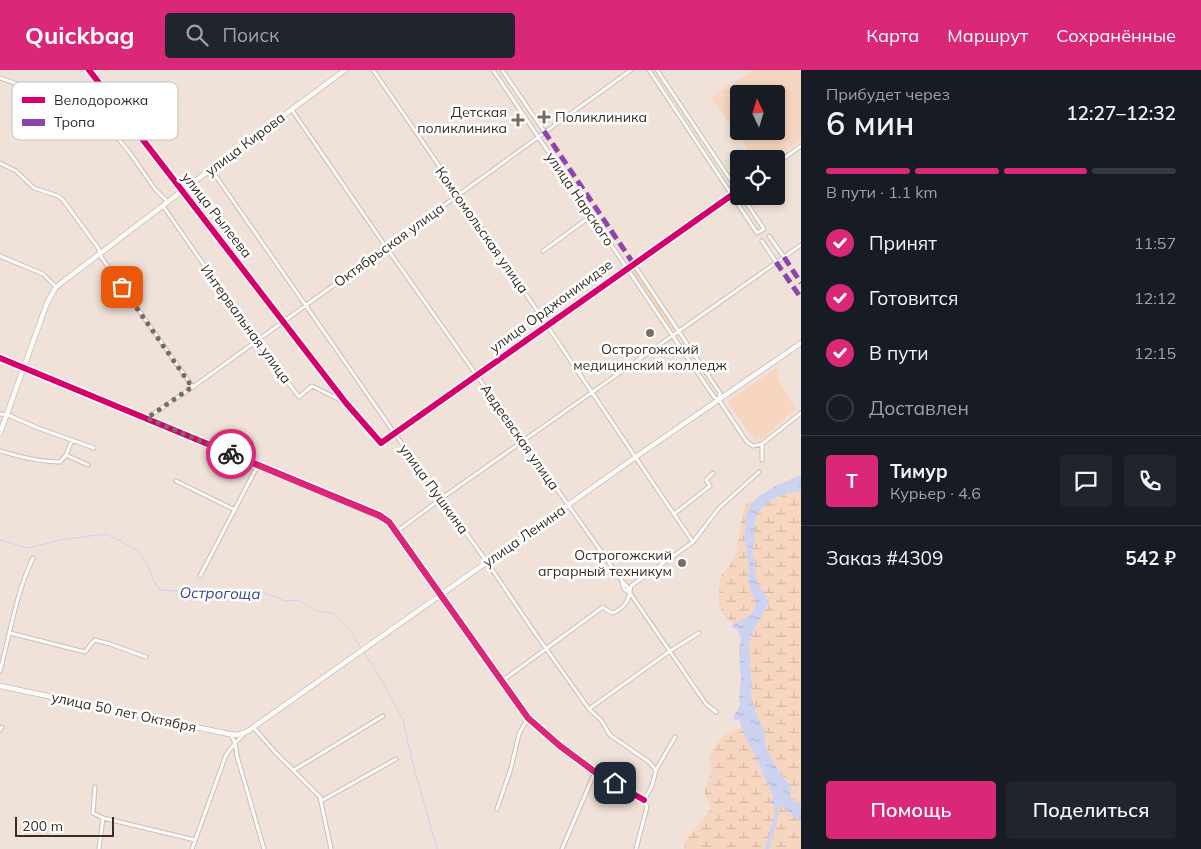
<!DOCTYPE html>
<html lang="ru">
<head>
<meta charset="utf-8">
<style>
  :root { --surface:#171b24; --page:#20242c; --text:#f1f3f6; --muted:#9ea1a6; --line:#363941; --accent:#db2777 }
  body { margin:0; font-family:Mulish,sans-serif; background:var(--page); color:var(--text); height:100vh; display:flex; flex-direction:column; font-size:19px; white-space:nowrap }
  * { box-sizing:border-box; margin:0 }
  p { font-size:16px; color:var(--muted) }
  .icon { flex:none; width:28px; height:28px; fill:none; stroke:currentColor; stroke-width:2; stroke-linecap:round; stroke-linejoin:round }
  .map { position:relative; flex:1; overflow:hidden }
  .details { display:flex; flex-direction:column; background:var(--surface); width:400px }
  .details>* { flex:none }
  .needle { width:32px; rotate:356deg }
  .tools { position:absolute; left:730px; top:15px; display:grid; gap:10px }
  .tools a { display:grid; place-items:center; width:55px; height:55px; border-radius:5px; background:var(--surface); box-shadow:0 2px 8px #0003; font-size:25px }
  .scale { position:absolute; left:15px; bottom:12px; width:99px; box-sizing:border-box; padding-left:5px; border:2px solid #372e27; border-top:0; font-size:14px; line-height:18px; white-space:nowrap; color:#372e27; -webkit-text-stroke:4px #fff; paint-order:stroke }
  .pin { position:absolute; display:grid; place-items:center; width:42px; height:42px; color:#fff; margin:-21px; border-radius:10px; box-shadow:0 2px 8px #0006 }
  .courier { position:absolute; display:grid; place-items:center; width:50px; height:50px; margin:-25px; border:4px solid #db2777; border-radius:50%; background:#fff; color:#222; box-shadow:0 1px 6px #0007 }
  .summary em { font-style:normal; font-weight:600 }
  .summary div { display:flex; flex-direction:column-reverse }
  .summary { display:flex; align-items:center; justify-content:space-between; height:85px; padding:0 25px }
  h1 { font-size:32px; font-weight:600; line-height:38px }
  .bar { display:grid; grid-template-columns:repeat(4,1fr); gap:8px 5px; align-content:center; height:60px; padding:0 25px }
  .bar i { height:6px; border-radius:4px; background:var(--line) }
  .bar .selected { background:var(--accent) }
  .bar p { grid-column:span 4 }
  .line { display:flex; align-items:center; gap:12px; padding:0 25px; border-top:1px solid var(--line) }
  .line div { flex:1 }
  .round { display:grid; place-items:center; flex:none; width:52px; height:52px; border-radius:5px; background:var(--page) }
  ol { padding:0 25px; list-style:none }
  li { display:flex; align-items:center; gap:15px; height:55px }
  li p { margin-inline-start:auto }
  li .icon { padding:5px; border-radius:50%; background:var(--accent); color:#fff; stroke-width:4 }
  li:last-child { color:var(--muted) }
  li i { width:28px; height:28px; border:2px solid var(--line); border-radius:50% }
  .button { display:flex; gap:10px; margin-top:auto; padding:10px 25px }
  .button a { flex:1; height:58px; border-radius:5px; background:var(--accent); color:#fff; font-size:20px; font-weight:600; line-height:58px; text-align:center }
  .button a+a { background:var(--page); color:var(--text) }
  header { display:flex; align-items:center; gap:30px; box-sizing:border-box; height:70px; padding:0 25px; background:var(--accent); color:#fff }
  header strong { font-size:24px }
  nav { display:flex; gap:28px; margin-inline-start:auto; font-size:18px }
  .search { width:350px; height:45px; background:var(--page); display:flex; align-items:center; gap:12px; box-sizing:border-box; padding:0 18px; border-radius:5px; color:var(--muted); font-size:19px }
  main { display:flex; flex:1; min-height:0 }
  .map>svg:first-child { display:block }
  .green { fill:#f6d6c0; fill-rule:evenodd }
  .wetland { fill:url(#wetland-marsh) }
  .water { fill:url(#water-ripples) }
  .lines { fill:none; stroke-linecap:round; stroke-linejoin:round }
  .stream { stroke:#ccd2f0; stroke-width:1 }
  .canal { stroke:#ccd2f0; stroke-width:4 }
  .minor-casing { stroke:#c9beb7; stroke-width:5 }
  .secondary-casing { stroke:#c9beb7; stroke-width:6 }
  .minor { stroke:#fdfbf9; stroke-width:3 }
  .secondary { stroke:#fdfbf9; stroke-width:4.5 }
  .quiet { stroke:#8e44ad; stroke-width:5; stroke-dasharray:10 5; stroke-linecap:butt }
  .cycleway-casing { stroke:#fff; stroke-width:9 }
  .cycleway { stroke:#d6006c; stroke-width:6 }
  .done { stroke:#786d65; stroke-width:5; stroke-dasharray:0 9 }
  .route { stroke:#db2777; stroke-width:6 }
  .poi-dot { fill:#786d65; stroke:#fff; stroke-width:2 }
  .labels { text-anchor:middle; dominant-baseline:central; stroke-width:5; stroke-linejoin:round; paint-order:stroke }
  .poi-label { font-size:14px; fill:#372e27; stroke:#fff; text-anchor:end }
  .street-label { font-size:14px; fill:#372e27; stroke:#fff }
  .water-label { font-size:15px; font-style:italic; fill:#35468a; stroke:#fff }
  .key { fill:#fff; stroke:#c3c0be; stroke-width:1 }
  .key-label { font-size:14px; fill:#372e27 }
</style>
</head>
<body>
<header>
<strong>Quickbag</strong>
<div class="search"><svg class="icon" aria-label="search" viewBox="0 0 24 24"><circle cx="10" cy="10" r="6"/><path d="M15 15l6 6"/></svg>Поиск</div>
<nav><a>Карта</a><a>Маршрут</a><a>Сохранённые</a></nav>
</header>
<main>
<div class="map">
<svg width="801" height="779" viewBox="0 0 801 779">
  <defs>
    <pattern id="wetland-marsh" width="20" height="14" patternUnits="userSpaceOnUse" patternTransform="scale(1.25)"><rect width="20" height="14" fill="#f6d6c0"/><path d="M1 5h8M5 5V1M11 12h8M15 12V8" fill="none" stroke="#d4b8a5"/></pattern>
    <pattern id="water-ripples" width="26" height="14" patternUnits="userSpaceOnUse" patternTransform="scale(1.25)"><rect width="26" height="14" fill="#ccd2f0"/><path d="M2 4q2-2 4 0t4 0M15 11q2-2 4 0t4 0" fill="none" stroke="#b0b5ce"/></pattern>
  </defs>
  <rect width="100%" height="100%" fill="#f0e2d9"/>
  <path class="green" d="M 753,0 L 799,0 L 801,3 L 801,70 L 775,89 L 755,89 L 711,28 ZM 739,24 L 776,24 L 776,61 L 739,61 Z
    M 634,198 L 675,258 L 671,261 L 630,200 Z
    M 776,298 L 778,301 L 777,309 L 796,339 L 761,370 L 759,368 L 755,371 L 727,332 Z"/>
  <path class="wetland" d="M 795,420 L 801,422 L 801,734 L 795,732 L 790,726 L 788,711 L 781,705 L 766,678 L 764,659 L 756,644 L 751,626 L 752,614 L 749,573 L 754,559 L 769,532 C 763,524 757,516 754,507 C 752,499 755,490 752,482 L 755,447 L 760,438 L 764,434 Z
    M 747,432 L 753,432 C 739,453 748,477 749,501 C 749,506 748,512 750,517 C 752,524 758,530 754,538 C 750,547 741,550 733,554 C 714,541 719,526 721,505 C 744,487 735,457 747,432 Z
    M 742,657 C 746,669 753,678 757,689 C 764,705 771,720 776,737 L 780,735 L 801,752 L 801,779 L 684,779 L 685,771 L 711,739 L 704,721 L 711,702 L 710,685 L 718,672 L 727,663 Z"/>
  <path class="water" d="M 801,405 L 801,422 C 789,419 760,434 756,446 C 754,453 755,462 754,469 C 753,478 750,485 756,491 L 753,497 L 756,500 C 754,517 763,518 769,532 L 754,559 L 749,573 L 752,614 L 751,626 L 756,644 L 764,659 L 766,678 L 781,705 L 791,716 L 790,726 L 795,732 L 801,734 L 801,752 L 780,735 L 776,737 L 771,732 L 773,726 L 758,692 L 755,692 L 757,688 L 745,667 L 739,649 L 736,651 L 733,648 L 740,635 L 739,624 L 741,611 L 739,582 L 741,567 L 736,559 L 732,558 L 733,554 C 741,550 749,548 754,539 C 759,529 750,523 749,514 C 748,509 749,504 749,498 C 747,480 739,446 754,431 C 766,419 785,412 801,405 Z"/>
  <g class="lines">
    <path class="stream" d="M 0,470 L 27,478 L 66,469 L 106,464 L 137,480 L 147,493 L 153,510 L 160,520 L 176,521 L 199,526 L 238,521 L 260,521 L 285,531 L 300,530 C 312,541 318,542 334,543 L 352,563 L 360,576
      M 364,582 L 384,614 L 403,650 L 412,690 L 437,779"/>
    <path class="canal" d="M 767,779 L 777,744 L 776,732"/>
    <defs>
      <path id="minor" d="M 89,0 L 346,333 L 381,373 L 739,120
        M 373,0 C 482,156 586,315 693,472
        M 493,0 L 714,327 L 719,330 L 747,372 L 753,376 L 762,374 L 801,343
        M 502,0 L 544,61
        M 649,0 L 757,163 L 764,159 L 742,126
        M 657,0 L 738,121
        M 0,8 L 28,18 L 50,30 L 102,49 L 130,83 L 155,119 L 168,132
        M 292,40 L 386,177 L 622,511 L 627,516 L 630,523 L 706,634 L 716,642
        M 0,93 L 16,101 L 34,118 L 58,126 L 63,130 L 99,179 L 99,184 L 193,317
        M 776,94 L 801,76
        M 211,99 L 395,364 L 487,492 L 535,563 L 589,639 L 601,650 L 610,665 L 649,692 L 656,700
        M 163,136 L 256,270 L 299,327 L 312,316 L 346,333
        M 769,166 L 784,187
        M 762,171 L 776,192
        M 543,181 L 591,146
        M 0,186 L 43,204 L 56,217
        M 633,193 L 720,323 L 719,330
        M 0,288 L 379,445 L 389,452 L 528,648 L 560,676 L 595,702 L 644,730
        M 0,344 L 8,345 L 38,358 L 94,378
        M 147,348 L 193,317 L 631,0
        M 0,381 C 20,387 39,392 60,392 L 66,385 L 72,370
        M 66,385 L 88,395
        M 762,390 L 762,375
        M 176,411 L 235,440
        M 674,444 L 710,416 L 706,410 L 713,403
        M 396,462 L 442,428 L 801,175
        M 200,506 L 258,395
        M 622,512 L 624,519 L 630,523
        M 10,563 L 85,582 L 92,573 L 95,570 L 110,574 L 146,587
        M 0,601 C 10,564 16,523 33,488
        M 502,611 L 603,537 L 608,541 L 613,543 C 626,537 629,530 631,516 L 693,472 L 719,438 L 759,402
        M 589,639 L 670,581 L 699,563
        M 254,658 L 275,682 L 320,727 L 331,779
        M 0,660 L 2,657
        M 231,665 L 235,673 L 237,686 L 264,779
        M 294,700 L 383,646
        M 95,717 L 93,743 L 103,748
        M 321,731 L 396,689
        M 497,739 L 511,698 L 519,664 L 528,648
        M 99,779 L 103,748 L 195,770
        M 192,779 L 226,685 L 235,673 L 245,663
        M 562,779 L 595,702
        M 636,779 L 647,737 L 644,730 L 652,716 L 656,700 L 675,667"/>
      <path id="secondary" d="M 0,363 L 47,233 L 56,217 L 211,99 L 345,0
        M 0,616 L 229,664 L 237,665 L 248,661 L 640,384 L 801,273"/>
    </defs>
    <use href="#minor" class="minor-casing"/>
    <use href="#secondary" class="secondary-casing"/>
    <use href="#minor" class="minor"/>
    <use href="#secondary" class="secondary"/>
    <path class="quiet" d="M 544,61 L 633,193
      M 784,187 L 801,213
      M 776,192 L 801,228"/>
    <defs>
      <path id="cycleway" d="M 89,0 L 346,333 L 381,373 L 739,120
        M 0,288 L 379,445 L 389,452 L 528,648 L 560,676 L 595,702 L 644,730"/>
    </defs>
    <use href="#cycleway" class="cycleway-casing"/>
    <use href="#cycleway" class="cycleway"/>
  </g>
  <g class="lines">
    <path class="done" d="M 122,217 L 192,317 L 147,348 L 231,384"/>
    <path class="route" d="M 231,384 L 379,446 L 389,452 L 528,648 L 560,676 L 595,702 L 615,713"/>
  </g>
  <g class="poi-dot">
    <path d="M541.5 39.5h5v5h5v5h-5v5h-5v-5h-5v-5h5z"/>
    <path d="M515.5 42.5h5v5h5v5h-5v5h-5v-5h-5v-5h5z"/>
    <circle cx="650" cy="263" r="5"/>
    <circle cx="682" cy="493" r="5"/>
  </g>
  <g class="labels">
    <g class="poi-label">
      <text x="507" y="42">Детская<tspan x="507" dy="16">поликлиника</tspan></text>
      <text x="555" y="47" text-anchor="start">Поликлиника</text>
      <text x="650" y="279" text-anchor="middle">Острогожский<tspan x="650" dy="16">медицинский колледж</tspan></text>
      <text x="672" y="485">Острогожский<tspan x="672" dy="16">аграрный техникум</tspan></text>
    </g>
    <g class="street-label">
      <text transform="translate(245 74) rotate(-37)">улица Кирова</text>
      <text transform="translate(580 129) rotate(56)">улица Нарского</text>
      <text transform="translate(217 145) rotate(52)">улица Рылеева</text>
      <text transform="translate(482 160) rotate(55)">Комсомольская улица</text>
      <text transform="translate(389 175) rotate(-36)">Октябрьская улица</text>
      <text transform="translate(551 236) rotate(-36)">улица Орджоникидзе</text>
      <text transform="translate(246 254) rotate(54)">Интервальная улица</text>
      <text transform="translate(520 367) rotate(55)">Авдеевская улица</text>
      <text transform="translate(434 419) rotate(54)">улица Пушкина</text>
      <text transform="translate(524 466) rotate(-35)">улица Ленина</text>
      <text transform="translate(124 642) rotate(12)">улица 50 лет Октября</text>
    </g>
    <g class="water-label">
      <text transform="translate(220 523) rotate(1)">Острогоща</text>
    </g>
  </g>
  <rect x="12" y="12" width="166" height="58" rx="8" class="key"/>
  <rect x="22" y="27" width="23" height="6" fill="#d6006c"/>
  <rect x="22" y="49" width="23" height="7" fill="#8e44ad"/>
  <g class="key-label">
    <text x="54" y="35">Велодорожка</text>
    <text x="54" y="57">Тропа</text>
  </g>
</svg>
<div class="tools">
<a><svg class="needle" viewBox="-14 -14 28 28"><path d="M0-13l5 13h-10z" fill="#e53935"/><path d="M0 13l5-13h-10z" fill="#9ea1a6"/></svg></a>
<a><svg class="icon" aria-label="locate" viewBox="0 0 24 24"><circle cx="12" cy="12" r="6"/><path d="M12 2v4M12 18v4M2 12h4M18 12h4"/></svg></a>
</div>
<div class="scale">200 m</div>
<div class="pin" style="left:122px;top:217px;background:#ea580c"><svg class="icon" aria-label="bag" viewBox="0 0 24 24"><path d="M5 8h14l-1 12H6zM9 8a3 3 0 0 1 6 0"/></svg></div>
<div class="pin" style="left:615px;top:713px;background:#1f2937"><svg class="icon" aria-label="home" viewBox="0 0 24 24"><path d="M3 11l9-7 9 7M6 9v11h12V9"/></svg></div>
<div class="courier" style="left:231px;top:384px"><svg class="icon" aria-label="bike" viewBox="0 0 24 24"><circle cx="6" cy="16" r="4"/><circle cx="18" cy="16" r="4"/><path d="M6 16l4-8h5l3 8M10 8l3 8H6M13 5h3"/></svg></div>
</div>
<section class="details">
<div class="summary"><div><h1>6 мин</h1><p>Прибудет через</p></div><em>12:27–12:32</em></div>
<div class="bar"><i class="selected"></i><i class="selected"></i><i class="selected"></i><i></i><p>В пути · 1.1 km</p></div>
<ol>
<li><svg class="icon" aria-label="check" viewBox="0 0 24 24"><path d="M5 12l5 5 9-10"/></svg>Принят<p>11:57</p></li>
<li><svg class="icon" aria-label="check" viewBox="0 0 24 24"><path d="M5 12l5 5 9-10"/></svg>Готовится<p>12:12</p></li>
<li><svg class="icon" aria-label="check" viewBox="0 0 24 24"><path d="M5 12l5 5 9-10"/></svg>В пути<p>12:15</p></li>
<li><i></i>Доставлен</li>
</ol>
<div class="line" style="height:90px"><b class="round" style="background:var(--accent);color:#fff">Т</b><div><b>Тимур</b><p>Курьер · 4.6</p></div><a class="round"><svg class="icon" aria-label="chat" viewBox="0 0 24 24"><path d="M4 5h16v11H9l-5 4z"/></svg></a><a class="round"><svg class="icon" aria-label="phone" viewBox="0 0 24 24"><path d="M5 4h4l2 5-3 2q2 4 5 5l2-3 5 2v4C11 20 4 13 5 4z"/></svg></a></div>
<div class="line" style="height:65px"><div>Заказ #4309</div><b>542 ₽</b></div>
<div class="button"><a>Помощь</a><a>Поделиться</a></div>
</section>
</main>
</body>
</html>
